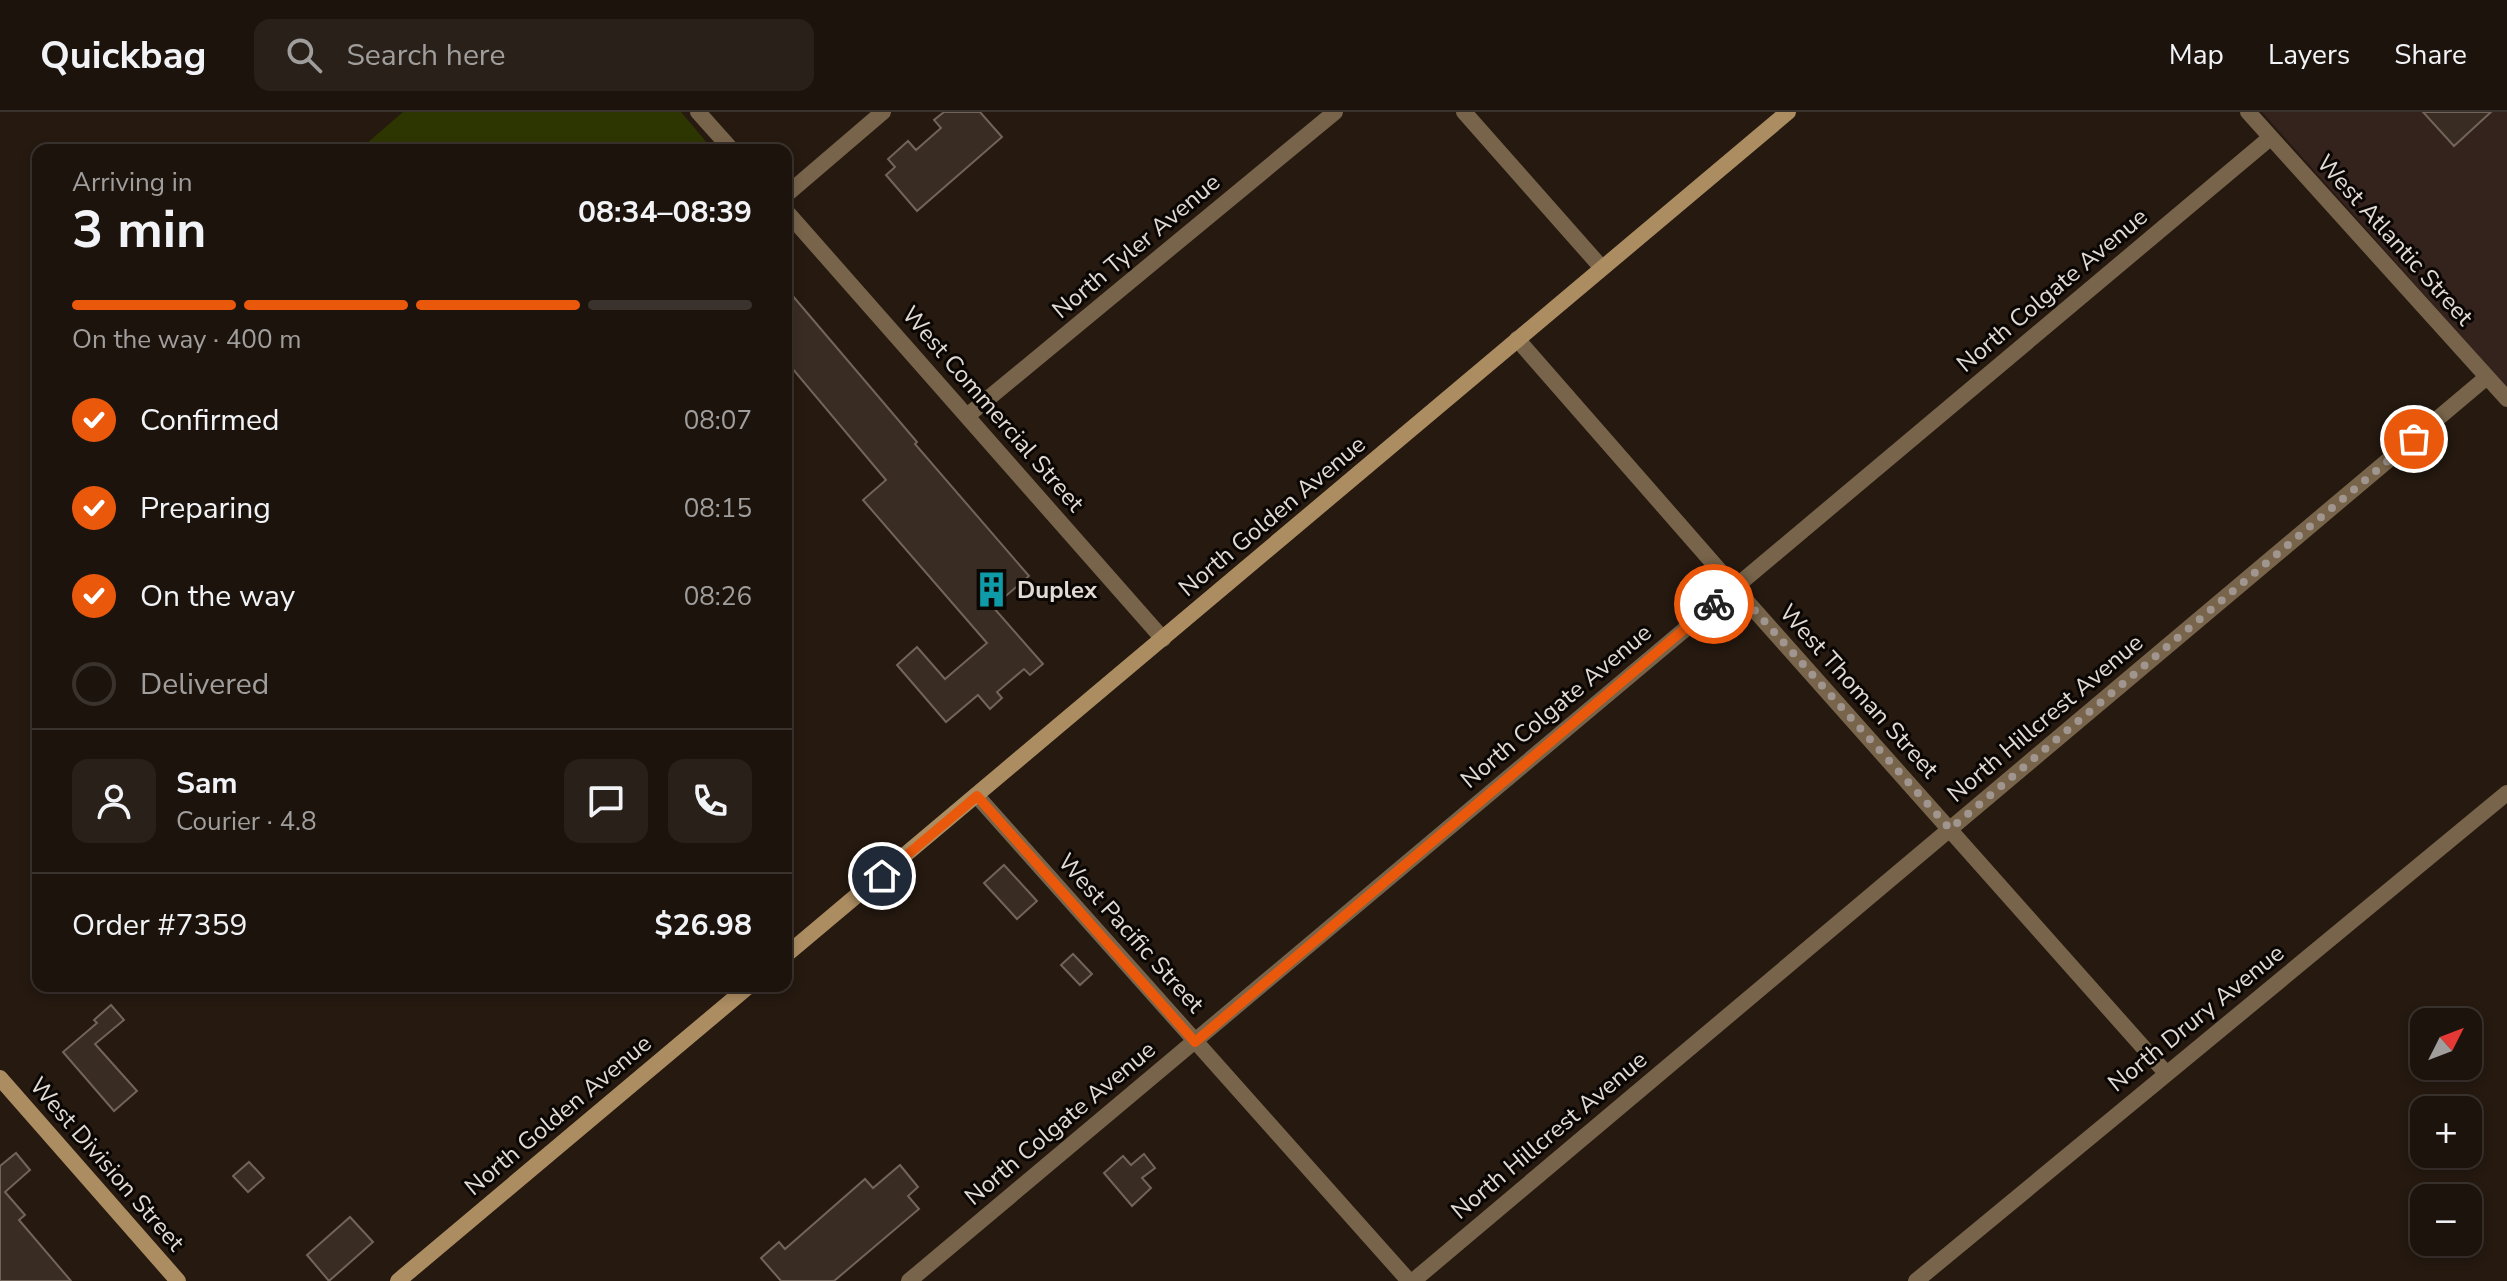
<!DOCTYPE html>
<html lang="en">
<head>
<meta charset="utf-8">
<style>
  :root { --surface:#1c130c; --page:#29201a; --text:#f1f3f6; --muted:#a09e9d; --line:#3a322d; --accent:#ea580c }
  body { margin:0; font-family:"Nunito Sans",sans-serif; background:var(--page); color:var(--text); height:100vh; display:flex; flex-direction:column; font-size:30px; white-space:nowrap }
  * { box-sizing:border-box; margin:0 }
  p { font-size:26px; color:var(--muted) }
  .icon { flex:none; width:44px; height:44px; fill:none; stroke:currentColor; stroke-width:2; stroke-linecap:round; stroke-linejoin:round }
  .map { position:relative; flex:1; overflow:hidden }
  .details { position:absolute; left:32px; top:32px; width:760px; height:848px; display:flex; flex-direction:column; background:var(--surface); border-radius:16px; box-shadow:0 4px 12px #0003,0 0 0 2px var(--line) }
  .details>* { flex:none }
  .needle { width:52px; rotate:48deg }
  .fabs { position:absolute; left:2410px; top:896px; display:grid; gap:16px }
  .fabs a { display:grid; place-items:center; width:72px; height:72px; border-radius:16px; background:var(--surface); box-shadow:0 4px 12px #0003,0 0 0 2px var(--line); font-size:40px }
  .pin { position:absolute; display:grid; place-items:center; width:68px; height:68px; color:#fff; margin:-34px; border:4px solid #fff; border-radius:50%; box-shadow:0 2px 8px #0007 }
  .courier { position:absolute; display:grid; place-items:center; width:80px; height:80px; margin:-40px; border:6px solid #ea580c; border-radius:50%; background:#fff; color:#222; box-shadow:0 2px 10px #0007 }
  .summary em { font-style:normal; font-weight:700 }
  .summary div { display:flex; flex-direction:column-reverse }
  .summary { display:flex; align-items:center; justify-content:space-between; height:136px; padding:0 40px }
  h1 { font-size:52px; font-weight:700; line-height:60px }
  .bar { display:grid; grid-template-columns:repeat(4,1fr); gap:12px 8px; align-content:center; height:96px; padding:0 40px }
  .bar i { height:10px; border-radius:6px; background:var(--line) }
  .bar .active { background:var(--accent) }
  .bar p { grid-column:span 4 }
  .line { display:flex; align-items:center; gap:20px; padding:0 40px; border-top:2px solid var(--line) }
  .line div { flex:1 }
  .round { display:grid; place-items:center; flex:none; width:84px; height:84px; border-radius:16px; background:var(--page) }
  ol { padding:0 40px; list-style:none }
  li { display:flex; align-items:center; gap:24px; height:88px }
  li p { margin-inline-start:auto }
  li .icon { padding:8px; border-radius:50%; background:var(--accent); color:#fff; stroke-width:4 }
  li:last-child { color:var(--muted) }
  li i { width:44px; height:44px; border:4px solid var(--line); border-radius:50% }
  header { display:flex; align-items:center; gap:48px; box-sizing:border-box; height:112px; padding:0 40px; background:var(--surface); border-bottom:2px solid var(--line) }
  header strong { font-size:38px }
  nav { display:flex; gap:44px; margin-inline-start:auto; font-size:28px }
  .search { width:560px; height:72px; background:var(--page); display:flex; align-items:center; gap:20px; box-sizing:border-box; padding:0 28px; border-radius:16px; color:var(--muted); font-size:30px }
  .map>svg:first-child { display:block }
  .industrial { fill:#34221d }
  .green { fill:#2d3600 }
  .building { fill:#392c23; stroke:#73645a; stroke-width:2 }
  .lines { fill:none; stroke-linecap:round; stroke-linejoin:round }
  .street { stroke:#77644a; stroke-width:16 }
  .secondary { stroke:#ac8d62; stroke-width:16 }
  .done { stroke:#a0968f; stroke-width:8; stroke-dasharray:0 14.4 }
  .route { stroke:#ea580c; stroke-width:10 }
  .labels { text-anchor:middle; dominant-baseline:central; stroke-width:6; stroke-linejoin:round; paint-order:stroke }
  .street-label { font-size:24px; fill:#e2dad4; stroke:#0a0603 }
  .poi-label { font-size:24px; font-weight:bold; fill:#e2dad4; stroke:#0a0603; text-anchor:start }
</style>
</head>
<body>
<header>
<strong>Quickbag</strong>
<div class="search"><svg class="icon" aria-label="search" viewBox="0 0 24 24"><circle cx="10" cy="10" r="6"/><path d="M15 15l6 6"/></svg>Search here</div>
<nav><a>Map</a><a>Layers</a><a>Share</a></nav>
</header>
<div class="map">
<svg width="2507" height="1169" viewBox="0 0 2507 1169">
  <rect width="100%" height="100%" fill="#251910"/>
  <path class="industrial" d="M 2262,0 L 2507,0 L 2507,276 Z"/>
  <path class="green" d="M 403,0 L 681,0 L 713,38 L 359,38 Z"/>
  <path class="building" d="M 944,0 L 980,0 L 1002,25 L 917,99 L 886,63 L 895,55 L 888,47 L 908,29 L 916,38 L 941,16 L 934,8 Z
    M 2423,0 L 2491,0 L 2454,34 Z
    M 786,176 L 917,330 L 915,332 L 1029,464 L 993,495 L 1043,552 L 1030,563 L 1024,557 L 997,580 L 1002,586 L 990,597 L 978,583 L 946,610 L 897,553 L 917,535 L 945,567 L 987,531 L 863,388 L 886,368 L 786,249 Z
    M 1004,753 L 1037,789 L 1017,807 L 984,771 Z
    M 1073,842 L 1092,862 L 1080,873 L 1061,853 Z
    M 111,893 L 124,908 L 95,932 L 137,979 L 114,999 L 63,940 L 97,911 L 94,908 Z
    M 16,1041 L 30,1058 L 5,1080 L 25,1103 L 19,1108 L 71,1169 L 0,1169 L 0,1054 Z
    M 1144,1042 L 1155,1056 L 1142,1066 L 1151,1076 L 1132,1094 L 1104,1061 L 1123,1044 L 1131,1053 Z
    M 249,1050 L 264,1066 L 248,1080 L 233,1064 Z
    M 900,1053 L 918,1075 L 908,1084 L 919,1097 L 834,1169 L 781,1169 L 761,1146 L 779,1130 L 785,1137 L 865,1067 L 873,1076 Z
    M 350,1105 L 373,1130 L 329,1169 L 307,1143 Z"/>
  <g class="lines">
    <path class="street" d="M 698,0 L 732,38
      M 1464,0 L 1601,155
      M 2248,0 L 2507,287
      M 786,83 L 883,0
      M 786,99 L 1163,527
      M 1517,227 L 1734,475 L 2166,961
      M 967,304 L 1335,0
      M 977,684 L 1409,1169
      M 909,1169 L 2270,26
      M 1413,1169 L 2487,265
      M 1916,1169 L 2507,681"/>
    <path class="secondary" d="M 786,843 L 1788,0
      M 0,966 L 178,1169
      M 398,1169 L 749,874"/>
  </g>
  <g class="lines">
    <path class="done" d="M 1714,492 L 1734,475 L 1950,717 L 2414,327"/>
    <path class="route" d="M 882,764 L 977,684 L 1195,930 L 1714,492"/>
  </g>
  <defs>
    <symbol id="building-bare" viewBox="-9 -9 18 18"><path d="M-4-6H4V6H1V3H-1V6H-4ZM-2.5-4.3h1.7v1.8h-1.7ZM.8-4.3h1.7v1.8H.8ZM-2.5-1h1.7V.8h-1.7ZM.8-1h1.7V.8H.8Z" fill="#0f9aa8" stroke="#0a0603" stroke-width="2.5" paint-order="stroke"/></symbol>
  </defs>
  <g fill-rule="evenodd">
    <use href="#building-bare" x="966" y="452" width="51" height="51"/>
  </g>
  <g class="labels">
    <g class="street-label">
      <text transform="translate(2395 128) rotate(48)">West Atlantic Street</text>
      <text transform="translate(1136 134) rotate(-40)">North Tyler Avenue</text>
      <text transform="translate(2052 178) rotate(-40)">North Colgate Avenue</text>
      <text transform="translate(993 297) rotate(49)">West Commercial Street</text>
      <text transform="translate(1272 404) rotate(-40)">North Golden Avenue</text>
      <text transform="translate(1859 579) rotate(48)">West Thoman Street</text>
      <text transform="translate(1556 594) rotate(-40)">North Colgate Avenue</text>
      <text transform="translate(2045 606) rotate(-40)">North Hillcrest Avenue</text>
      <text transform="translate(1131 821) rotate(48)">West Pacific Street</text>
      <text transform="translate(2196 906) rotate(-39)">North Drury Avenue</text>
      <text transform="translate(558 1003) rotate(-40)">North Golden Avenue</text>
      <text transform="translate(1060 1011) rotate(-40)">North Colgate Avenue</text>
      <text transform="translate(1549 1023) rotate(-40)">North Hillcrest Avenue</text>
      <text transform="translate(107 1052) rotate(49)">West Division Street</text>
    </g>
    <g class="poi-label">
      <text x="1017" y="478">Duplex</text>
    </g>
  </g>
</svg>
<div class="fabs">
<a><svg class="needle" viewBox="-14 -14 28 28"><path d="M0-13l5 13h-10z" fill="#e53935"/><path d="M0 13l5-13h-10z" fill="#a09e9d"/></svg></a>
<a>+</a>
<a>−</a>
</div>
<div class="pin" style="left:2414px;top:327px;background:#ea580c"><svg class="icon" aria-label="bag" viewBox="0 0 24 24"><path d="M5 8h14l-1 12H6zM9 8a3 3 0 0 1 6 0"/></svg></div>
<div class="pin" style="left:882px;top:764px;background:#1f2937"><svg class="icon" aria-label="home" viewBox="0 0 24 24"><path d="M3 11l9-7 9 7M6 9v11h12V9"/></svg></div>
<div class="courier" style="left:1714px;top:492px"><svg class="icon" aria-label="bike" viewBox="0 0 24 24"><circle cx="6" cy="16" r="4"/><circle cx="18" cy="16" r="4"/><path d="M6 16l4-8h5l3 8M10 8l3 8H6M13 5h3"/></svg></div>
<section class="details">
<div class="summary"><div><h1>3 min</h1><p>Arriving in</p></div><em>08:34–08:39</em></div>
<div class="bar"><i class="active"></i><i class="active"></i><i class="active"></i><i></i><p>On the way · 400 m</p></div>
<ol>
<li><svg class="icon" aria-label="check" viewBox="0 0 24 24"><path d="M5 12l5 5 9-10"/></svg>Confirmed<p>08:07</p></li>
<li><svg class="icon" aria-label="check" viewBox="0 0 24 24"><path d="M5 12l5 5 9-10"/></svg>Preparing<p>08:15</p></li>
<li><svg class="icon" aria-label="check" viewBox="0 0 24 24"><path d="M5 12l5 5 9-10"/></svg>On the way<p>08:26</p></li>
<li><i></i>Delivered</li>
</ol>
<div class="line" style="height:144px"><a class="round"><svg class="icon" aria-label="person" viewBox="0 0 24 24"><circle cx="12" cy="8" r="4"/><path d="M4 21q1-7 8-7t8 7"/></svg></a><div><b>Sam</b><p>Courier · 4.8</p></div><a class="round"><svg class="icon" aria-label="chat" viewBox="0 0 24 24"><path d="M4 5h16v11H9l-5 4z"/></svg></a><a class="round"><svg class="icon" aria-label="phone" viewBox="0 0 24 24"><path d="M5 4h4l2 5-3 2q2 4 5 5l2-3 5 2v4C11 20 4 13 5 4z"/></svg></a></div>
<div class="line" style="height:104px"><div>Order #7359</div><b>$26.98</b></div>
</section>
</div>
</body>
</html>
